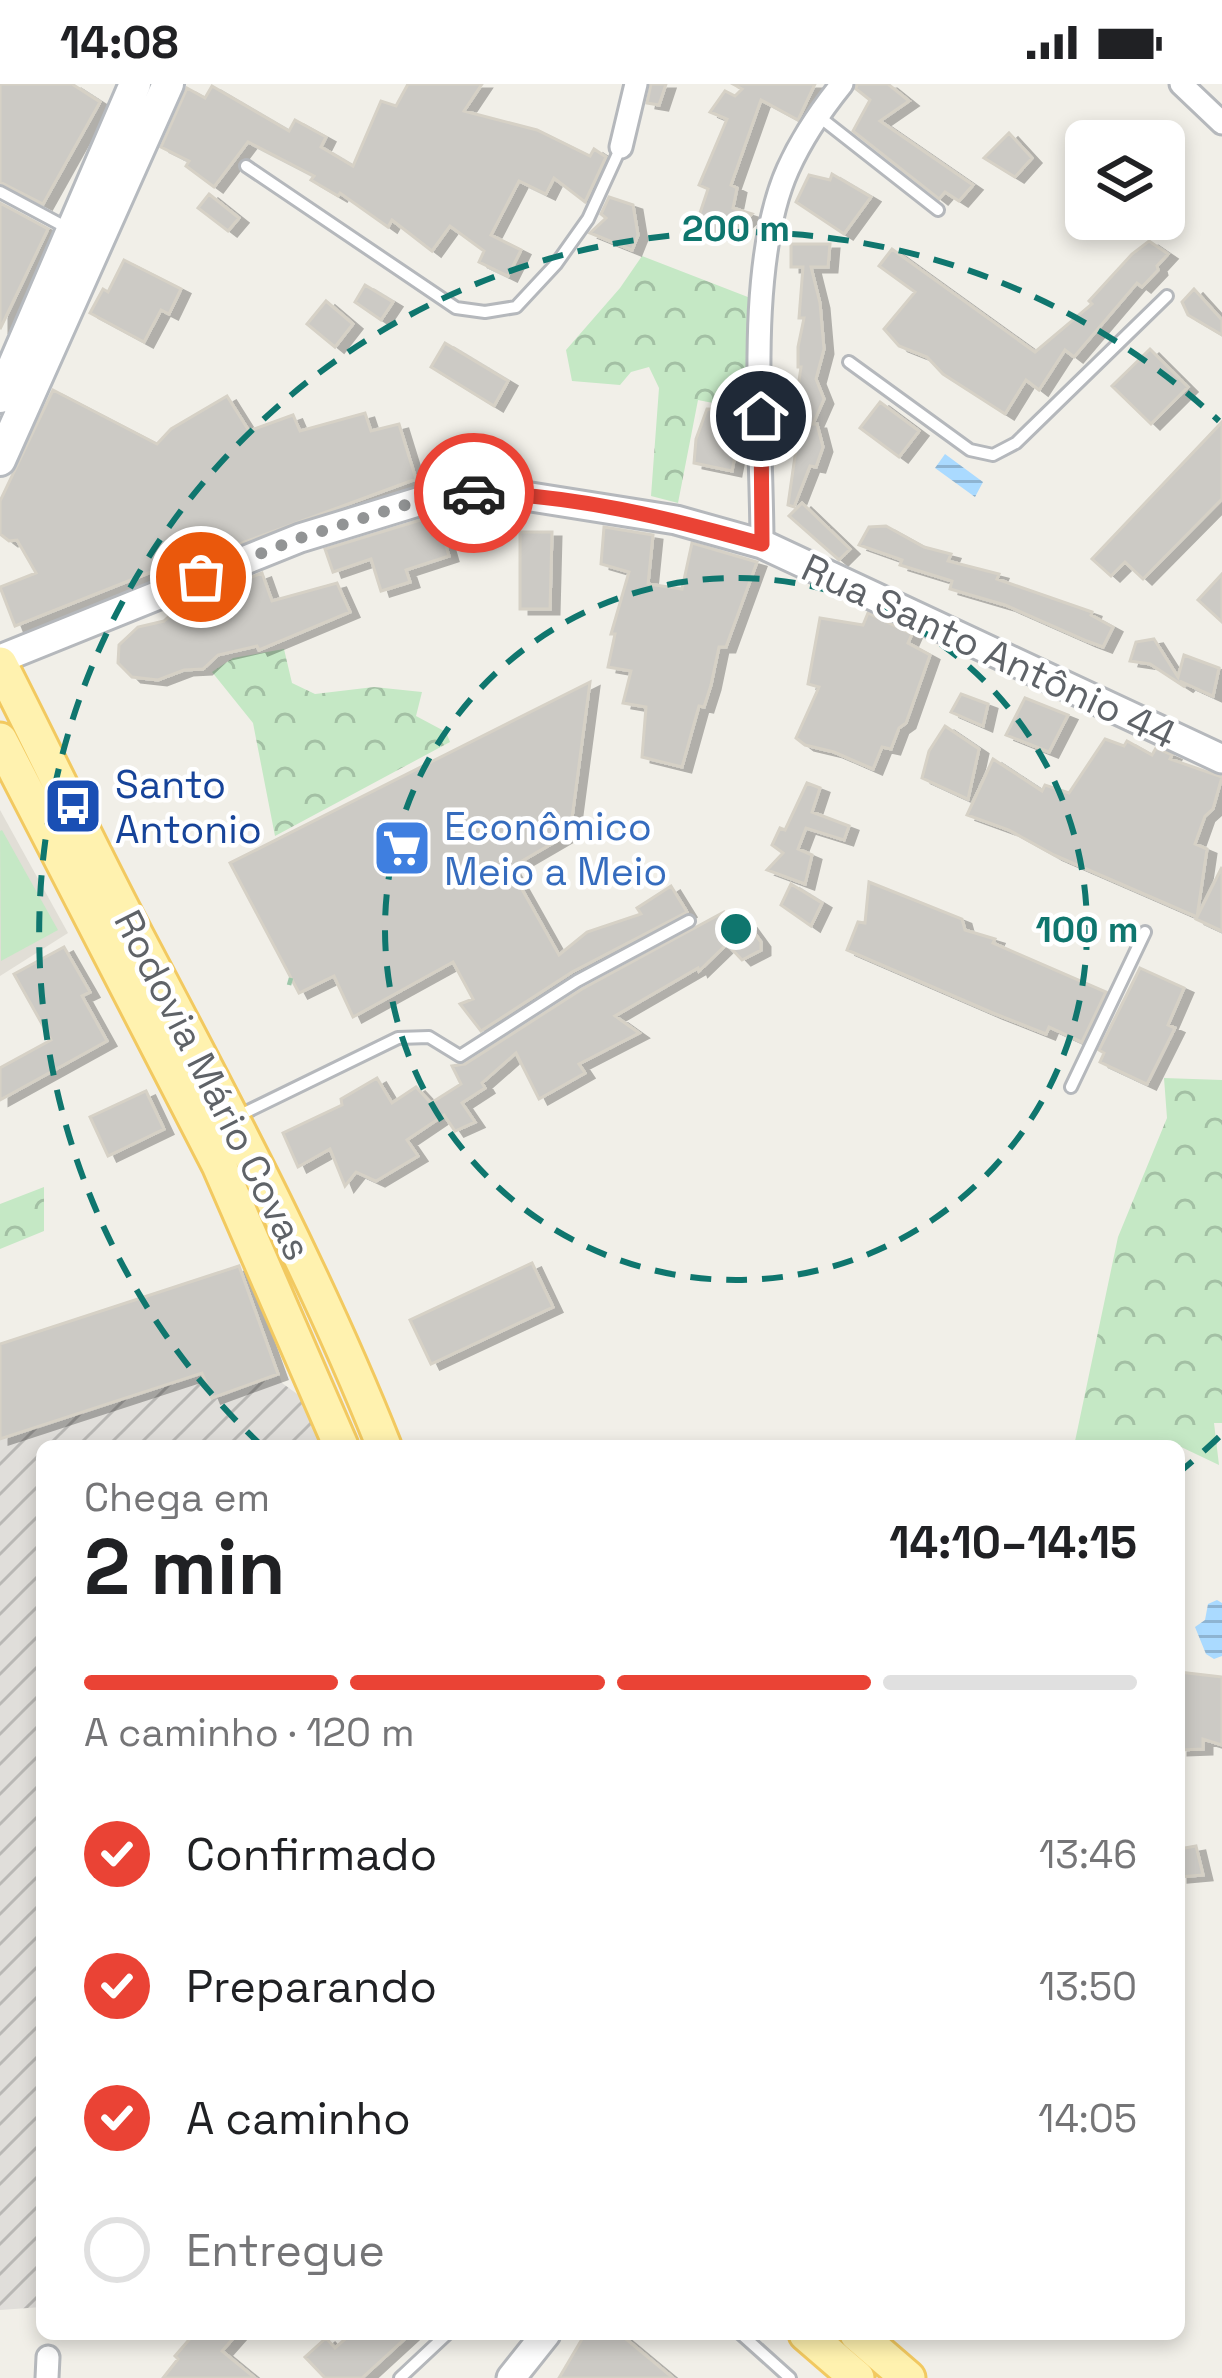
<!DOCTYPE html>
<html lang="pt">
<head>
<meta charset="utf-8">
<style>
  :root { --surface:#fff; --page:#f2f2f2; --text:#202124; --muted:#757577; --line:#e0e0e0; --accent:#ea4335 }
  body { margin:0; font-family:"Space Grotesk",sans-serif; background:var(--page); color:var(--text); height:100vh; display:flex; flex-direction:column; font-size:45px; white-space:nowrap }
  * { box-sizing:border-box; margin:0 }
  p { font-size:39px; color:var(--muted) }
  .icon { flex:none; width:66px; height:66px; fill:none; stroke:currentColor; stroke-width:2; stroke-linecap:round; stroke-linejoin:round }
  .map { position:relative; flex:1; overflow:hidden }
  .sheet { position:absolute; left:36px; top:1356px; width:1149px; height:900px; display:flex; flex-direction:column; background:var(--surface); border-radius:18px; box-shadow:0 6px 18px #0003 }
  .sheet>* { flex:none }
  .tools { position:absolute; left:1065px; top:36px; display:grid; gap:24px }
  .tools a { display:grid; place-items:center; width:120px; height:120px; border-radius:18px; background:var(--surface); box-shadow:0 6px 18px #0003; font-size:60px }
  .pin { position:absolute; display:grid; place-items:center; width:102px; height:102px; color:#fff; margin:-51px; border:6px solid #fff; border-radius:50%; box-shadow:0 3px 12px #0007 }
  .courier { position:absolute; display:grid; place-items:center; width:120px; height:120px; margin:-60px; border:9px solid #ea4335; border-radius:50%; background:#fff; color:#222; box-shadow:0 3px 15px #0007 }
  .headline em { font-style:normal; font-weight:600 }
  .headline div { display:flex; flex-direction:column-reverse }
  .headline { display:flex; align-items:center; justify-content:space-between; height:204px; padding:0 48px }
  h1 { font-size:78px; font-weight:600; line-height:90px }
  .bar { display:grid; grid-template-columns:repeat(4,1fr); gap:18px 12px; align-content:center; height:144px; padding:0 48px }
  .bar i { height:15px; border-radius:9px; background:var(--line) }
  .bar .current { background:var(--accent) }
  .bar p { grid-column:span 4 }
  ol { padding:0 48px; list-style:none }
  li { display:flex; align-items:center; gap:36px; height:132px }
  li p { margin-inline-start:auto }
  li .icon { padding:12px; border-radius:50%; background:var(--accent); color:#fff; stroke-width:4 }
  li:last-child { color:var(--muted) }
  li i { width:66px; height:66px; border:6px solid var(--line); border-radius:50% }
  .status { display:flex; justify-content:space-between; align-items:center; height:84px; padding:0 60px; background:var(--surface); direction:ltr }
  .status svg { height:33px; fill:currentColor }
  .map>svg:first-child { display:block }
  .industrial { fill:url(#industrial-furrows) }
  .education { fill:#e1ded6 }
  .forest { fill:url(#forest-crowns) }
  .garden { fill:#c5e8c5 }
  .water { fill:url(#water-rules) }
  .building { fill:#cccac5; stroke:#d6d1c6; stroke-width:3; filter:url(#shadow) }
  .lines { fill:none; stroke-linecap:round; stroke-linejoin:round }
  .service-casing { stroke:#b5b8bc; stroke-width:16 }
  .minor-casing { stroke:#b5b8bc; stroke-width:27 }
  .tertiary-casing { stroke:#b5b8bc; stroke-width:33 }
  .secondary-casing { stroke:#b6babf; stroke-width:36 }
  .primary-casing { stroke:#f2c960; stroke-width:39 }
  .path { stroke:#9cc7a9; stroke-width:4.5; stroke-dasharray:12 6; stroke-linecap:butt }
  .service { stroke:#fff; stroke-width:10 }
  .minor { stroke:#fff; stroke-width:21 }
  .tertiary { stroke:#fff; stroke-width:27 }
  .secondary { stroke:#fff; stroke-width:30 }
  .primary { stroke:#fff2af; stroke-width:33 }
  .done { stroke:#929495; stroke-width:12; stroke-dasharray:0 21.6 }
  .route { stroke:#ea4335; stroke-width:15 }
  .ring { fill:none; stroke:#0f766e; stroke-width:6; stroke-dasharray:21 15 }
  .labels { text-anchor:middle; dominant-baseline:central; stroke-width:9; stroke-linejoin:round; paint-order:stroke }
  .street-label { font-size:39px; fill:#5f6368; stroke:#fff }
  .transit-label { font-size:39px; fill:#164399; stroke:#fff; text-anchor:start }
  .shop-label { font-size:39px; fill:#366cbe; stroke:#fff; text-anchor:start }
  .centre { fill:#0f766e; stroke:#fff; stroke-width:6 }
  .ring-label { font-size:36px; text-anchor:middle; font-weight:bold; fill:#0f766e; stroke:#fff; stroke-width:9; stroke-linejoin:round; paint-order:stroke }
</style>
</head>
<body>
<div class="status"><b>14:08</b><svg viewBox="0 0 49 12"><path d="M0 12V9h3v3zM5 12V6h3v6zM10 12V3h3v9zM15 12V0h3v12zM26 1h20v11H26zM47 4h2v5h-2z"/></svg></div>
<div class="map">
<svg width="1222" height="2294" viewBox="0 0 1222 2294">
  <defs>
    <pattern id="industrial-furrows" width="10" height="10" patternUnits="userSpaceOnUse" patternTransform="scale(3)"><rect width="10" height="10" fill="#e0deda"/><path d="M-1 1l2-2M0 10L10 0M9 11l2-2" fill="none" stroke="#b9b8b5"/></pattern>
    <pattern id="forest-crowns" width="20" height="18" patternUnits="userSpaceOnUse" patternTransform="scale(3)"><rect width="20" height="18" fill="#c5e8c5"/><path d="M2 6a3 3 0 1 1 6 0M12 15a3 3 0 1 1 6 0" fill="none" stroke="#a3c0a4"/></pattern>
    <pattern id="water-rules" width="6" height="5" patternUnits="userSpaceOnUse" patternTransform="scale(3)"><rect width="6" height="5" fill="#aadaff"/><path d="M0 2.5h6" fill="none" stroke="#8eb4d2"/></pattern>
    <filter id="shadow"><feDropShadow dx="9" dy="5" stdDeviation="0" flood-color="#0004"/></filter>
  </defs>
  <rect width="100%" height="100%" fill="#f1efe8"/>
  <path class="industrial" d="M 239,1182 L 282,1299 L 322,1328 L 335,1362 L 42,1362 L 42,2223 L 0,2226 L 0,1260 Z"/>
  <path class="education" d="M 0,726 L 68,849 L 0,892 Z"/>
  <path class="forest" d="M 642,172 L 753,215 L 748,326 L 698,316 L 678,419 L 651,412 L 659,304 L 649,283 L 631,288 L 620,301 L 572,297 L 566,266 L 620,204 Z
    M 284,565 L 292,599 L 315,610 L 374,603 L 422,608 L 416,632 L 446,648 L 450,658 L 275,752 L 253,639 L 212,588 L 233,574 Z
    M 1164,994 L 1222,996 L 1222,1339 L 1214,1339 L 1219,1381 L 1179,1362 L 1074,1362 L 1118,1153 L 1167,1034 Z
    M 44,1103 L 44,1147 L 0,1165 L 0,1120 Z"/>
  <path class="garden" d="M 2,746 L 58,846 L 1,877 L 0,747 Z"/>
  <path class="water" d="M 945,370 L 983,398 L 975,413 L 935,384 Z
    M 1217,1516 L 1222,1519 L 1222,1572 L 1214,1575 L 1206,1570 L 1195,1543 L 1205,1536 L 1208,1520 Z"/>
  <path class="building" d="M 0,0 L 72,0 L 100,18 L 43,120 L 0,98 Z
    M 408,0 L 482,0 L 464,27 L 537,46 L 590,72 L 594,65 L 606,73 L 585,118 L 554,94 L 546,110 L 519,97 L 491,151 L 521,166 L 508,192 L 479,178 L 484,167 L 450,142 L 432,167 L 392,136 L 388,143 L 340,109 L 338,112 L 311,96 L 314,92 L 248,58 L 214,103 L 186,82 L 189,77 L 161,63 L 187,4 L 205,14 L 212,2 L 289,47 L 295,36 L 326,53 L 321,63 L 353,82 L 381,17 L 396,22 Z
    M 651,0 L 666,0 L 659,21 L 647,19 Z
    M 733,0 L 815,0 L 798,36 L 761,16 L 731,101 L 737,104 L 733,124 L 752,130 L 726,154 L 696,141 L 708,105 L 699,101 L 727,35 L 710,28 L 725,7 L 735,12 L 742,5 Z
    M 857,0 L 888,0 L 909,17 L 880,37 L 973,101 L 959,117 L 945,108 L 939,115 L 853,47 L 870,16 L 856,5 Z
    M 1009,49 L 1032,74 L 1015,93 L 984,74 Z
    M 832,90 L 871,113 L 844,150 L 796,118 L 809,91 L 830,96 Z
    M 209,110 L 239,134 L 228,147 L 198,124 Z
    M 609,113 L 633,121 L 638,151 L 632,166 L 590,149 L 606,134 L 601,130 Z
    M 0,119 L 48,145 L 0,245 Z
    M 1149,157 L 1168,170 L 1157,182 L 1158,186 L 1142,203 L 1137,199 L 1074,273 L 1065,266 L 1039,306 L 1026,296 L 1005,330 L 943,290 L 927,273 L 899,262 L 884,245 L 915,208 L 879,182 L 892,165 L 1035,268 L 1092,220 L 1089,217 L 1132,170 Z
    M 791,160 L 830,160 L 828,183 L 811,183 L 820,219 L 824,265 L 816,295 L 824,315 L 813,340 L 817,340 L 823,363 L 816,383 L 810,382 L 794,423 L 788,421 L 797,358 L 795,338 L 800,339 L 796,317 L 801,283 L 798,283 L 798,263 L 804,234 L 799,234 L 803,183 L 791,183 Z
    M 124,176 L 181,205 L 169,230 L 161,226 L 144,258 L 90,229 L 103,205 L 108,208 Z
    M 365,201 L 393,218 L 381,236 L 355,218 Z
    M 1194,205 L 1222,236 L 1222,251 L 1188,231 L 1182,218 Z
    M 326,217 L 353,240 L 335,263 L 307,240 Z
    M 445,259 L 508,297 L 494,322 L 431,283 Z
    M 1150,265 L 1188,303 L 1151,340 L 1112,302 Z
    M 53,306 L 157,360 L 171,345 L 227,312 L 249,347 L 293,331 L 300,347 L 365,329 L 371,347 L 399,340 L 416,395 L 220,467 L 214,463 L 15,542 L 0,503 L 36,489 L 17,456 L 9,457 L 0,450 L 0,417 Z
    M 880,318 L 919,347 L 899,373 L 860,344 Z
    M 707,325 L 744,326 L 732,387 L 694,379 L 696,355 Z
    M 1222,338 L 1222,415 L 1143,495 L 1125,478 L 1111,492 L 1092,475 Z
    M 802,419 L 850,465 L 839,476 L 789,432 Z
    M 437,431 L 449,472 L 406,486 L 410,498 L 381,507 L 371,475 L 333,488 L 325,465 Z
    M 886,442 L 924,463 L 951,470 L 948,477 L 999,490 L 997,495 L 1092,528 L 1091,531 L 1113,543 L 1103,563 L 1087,557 L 1005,521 L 950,505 L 952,497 L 900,481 L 902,476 L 859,461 L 869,443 Z
    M 604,443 L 653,451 L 648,500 L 682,505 L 692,459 L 757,478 L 726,563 L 719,563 L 711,601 L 704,623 L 699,622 L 682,683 L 642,673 L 646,623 L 623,619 L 631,587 L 608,583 L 615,550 L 611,550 L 629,488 L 601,480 Z
    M 520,448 L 552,448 L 550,525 L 520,525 Z
    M 262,489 L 272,517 L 337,499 L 350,528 L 259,566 L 257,562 L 218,571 L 203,585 L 184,586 L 158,596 L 132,593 L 118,579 L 119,561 L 138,543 L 164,537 L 180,523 L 198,523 L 236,508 L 233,500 Z
    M 1222,490 L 1222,538 L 1198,516 Z
    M 868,529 L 912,550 L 908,559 L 930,571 L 906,639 L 899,644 L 891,665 L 882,663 L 873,685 L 834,668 L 805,661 L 796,654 L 819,603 L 808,600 L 820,534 L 863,541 Z
    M 1154,555 L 1178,593 L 1184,571 L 1219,584 L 1213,612 L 1182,598 L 1185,603 L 1150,580 L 1130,577 L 1136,558 Z
    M 590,598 L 570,749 L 510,784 L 559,871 L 587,848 L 641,830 L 637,824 L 671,802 L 687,828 L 572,888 L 481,947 L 460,920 L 473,915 L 453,878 L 353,933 L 334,892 L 299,909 L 230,779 Z
    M 961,610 L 988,620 L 983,642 L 951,628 Z
    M 1025,614 L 1068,631 L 1049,668 L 1006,651 Z
    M 945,642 L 979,665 L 968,715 L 922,694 L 929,667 Z
    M 1105,655 L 1124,662 L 1127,657 L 1152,671 L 1156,664 L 1172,671 L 1170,675 L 1222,693 L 1213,725 L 1205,732 L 1195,760 L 1207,765 L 1197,833 L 1054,771 L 1009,746 L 967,731 L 993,675 L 1042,707 L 1045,701 L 1069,709 Z
    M 807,699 L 820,704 L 812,728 L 849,742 L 844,756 L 806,744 L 798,765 L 812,771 L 805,800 L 767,786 L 783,769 L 772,761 L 780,744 L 785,746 Z
    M 1222,783 L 1222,847 L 1196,835 Z
    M 869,798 L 962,835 L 965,846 L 995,855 L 993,859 L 1106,908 L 1082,958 L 1049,943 L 1046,950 L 993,929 L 847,866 L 858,838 L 865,839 Z
    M 791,800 L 822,819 L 811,842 L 781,821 Z
    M 724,828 L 735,849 L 748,840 L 761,858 L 761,866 L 742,876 L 727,860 L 699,887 L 698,884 L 615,932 L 639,949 L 579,980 L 585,989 L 539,1015 L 516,969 L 482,999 L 485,1004 L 462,1019 L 475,1038 L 455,1047 L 444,1031 L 407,1056 L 418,1072 L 376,1097 L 356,1088 L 345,1102 L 330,1065 L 298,1083 L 283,1049 L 342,1021 L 341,1015 L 377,994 L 392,1019 L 416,1003 L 431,1019 L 461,1000 L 452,982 L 465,980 L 582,905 Z
    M 64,863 L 90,908 L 82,912 L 107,957 L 0,1016 L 0,984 L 51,956 L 14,890 Z
    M 1140,884 L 1184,904 L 1168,941 L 1175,944 L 1147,1000 L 1100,978 L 1104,969 L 1099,966 Z
    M 146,1007 L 164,1045 L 108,1072 L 90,1033 Z
    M 532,1179 L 553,1223 L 431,1280 L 410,1236 Z
    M 239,1182 L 278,1290 L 212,1314 L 202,1289 L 0,1355 L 0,1260 Z
    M 1179,1588 L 1222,1593 L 1222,1661 L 1203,1655 L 1203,1665 L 1179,1666 Z
    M 1196,1762 L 1203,1791 L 1179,1793 L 1179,1765 Z
    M 194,2250 L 237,2250 L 222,2267 L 255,2294 L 163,2294 L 178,2275 L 175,2272 Z
    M 351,2250 L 410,2250 L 362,2294 L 325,2294 L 305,2273 L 326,2254 L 335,2264 Z
    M 585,2250 L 620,2250 L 673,2294 L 559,2294 Z"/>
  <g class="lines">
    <defs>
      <path id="service" d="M 817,31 L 938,126
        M 246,82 L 456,224 L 485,228 L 516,223 L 556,180 L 588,135 L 621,63
        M 0,108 L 71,146
        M 849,278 L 970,366 L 993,371 L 1016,359 L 1167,212
        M 1071,1003 L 1145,848
        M 238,1032 L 398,954 L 429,953 L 460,972 L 577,897 L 689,837
        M 741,2250 L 790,2294
        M 400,2294 L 447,2250"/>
      <path id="minor" d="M 1181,0 L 1222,39
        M 621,63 L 636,0
        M 762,460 C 762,355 745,180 788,85 C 802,54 821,26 842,0
        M 47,2294 L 48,2273"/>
      <path id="tertiary" d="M 0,575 L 300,454 L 434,413 L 506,409 L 676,436 L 762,460 L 1222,675
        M 511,2294 L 546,2250"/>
      <path id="secondary" d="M 0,313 L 135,0
        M 0,376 L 168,0"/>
      <path id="primary" d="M 0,580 C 46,670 89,762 136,851 C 224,1018 314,1186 384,1362
        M 0,656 L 219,1081 L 341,1362
        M 806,2250 L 857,2294
        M 857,2250 L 908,2294"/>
    </defs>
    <use href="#service" class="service-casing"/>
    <use href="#minor" class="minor-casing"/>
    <use href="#tertiary" class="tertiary-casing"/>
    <use href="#secondary" class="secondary-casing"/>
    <use href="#primary" class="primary-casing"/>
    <path class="path" d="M 289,901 L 291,894"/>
    <use href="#service" class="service"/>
    <use href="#minor" class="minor"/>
    <use href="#tertiary" class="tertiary"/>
    <use href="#secondary" class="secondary"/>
    <use href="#primary" class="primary"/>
  </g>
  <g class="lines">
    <path class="done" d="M 201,493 L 300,454 L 405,421 L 474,409"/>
    <path class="route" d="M 474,409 C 572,410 668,434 762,460 L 761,332"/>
  </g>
  <g class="ring">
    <circle cx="736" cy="845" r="351"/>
    <path d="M1219 1353A701 701 0 0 1 1182 1386M262 1362A701 701 0 1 1 1219 337"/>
  </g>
  <defs>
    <symbol id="bus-square" viewBox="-11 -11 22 22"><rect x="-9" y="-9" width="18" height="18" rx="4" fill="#1a4fb4" stroke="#fff"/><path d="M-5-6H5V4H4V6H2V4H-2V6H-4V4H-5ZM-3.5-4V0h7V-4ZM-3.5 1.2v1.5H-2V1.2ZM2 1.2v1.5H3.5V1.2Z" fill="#fff"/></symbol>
    <symbol id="supermarket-square" viewBox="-11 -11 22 22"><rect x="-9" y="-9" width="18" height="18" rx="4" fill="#3f7fe0" stroke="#fff"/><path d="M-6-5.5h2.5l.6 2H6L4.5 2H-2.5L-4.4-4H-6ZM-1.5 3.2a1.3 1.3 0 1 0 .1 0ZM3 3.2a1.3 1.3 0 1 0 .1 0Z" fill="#fff"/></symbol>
  </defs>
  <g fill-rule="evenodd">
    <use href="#bus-square" x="40" y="689" width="66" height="66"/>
    <use href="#supermarket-square" x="369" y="731" width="66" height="66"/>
  </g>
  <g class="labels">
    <g class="street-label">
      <text transform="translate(989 567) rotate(25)">Rua Santo Antônio 44</text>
      <text transform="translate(213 1001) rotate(63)">Rodovia Mário Covas</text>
    </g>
    <g class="transit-label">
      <text x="115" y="700">Santo<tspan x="115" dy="45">Antonio</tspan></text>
    </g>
    <g class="shop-label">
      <text x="444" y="742">Econômico<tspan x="444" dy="45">Meio a Meio</tspan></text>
    </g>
  </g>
  <circle cx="736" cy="845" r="18" class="centre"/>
  <g class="ring-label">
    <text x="736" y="157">200 m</text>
    <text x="1087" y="858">100 m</text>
  </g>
</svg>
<div class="tools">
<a><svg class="icon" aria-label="layers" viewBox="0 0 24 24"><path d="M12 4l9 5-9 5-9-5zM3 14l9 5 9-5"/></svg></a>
</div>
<div class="pin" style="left:201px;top:493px;background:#ea580c"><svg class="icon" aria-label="bag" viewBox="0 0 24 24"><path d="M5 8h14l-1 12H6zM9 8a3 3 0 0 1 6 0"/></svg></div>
<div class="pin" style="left:761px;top:332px;background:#1f2937"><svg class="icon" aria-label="home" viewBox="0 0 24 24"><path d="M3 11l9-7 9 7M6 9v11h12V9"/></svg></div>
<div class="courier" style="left:474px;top:409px"><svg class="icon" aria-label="car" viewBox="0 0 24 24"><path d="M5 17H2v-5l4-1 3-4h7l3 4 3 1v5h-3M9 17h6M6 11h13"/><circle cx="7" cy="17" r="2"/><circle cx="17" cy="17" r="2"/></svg></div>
<section class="sheet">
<div class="headline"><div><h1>2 min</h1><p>Chega em</p></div><em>14:10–14:15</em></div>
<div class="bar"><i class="current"></i><i class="current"></i><i class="current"></i><i></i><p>A caminho · 120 m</p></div>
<ol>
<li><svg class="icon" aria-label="check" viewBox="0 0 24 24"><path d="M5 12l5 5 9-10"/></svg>Confirmado<p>13:46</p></li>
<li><svg class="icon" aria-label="check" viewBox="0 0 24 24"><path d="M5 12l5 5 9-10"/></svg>Preparando<p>13:50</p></li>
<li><svg class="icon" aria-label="check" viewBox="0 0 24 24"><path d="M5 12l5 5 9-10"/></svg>A caminho<p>14:05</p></li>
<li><i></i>Entregue</li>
</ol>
</section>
</div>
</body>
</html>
